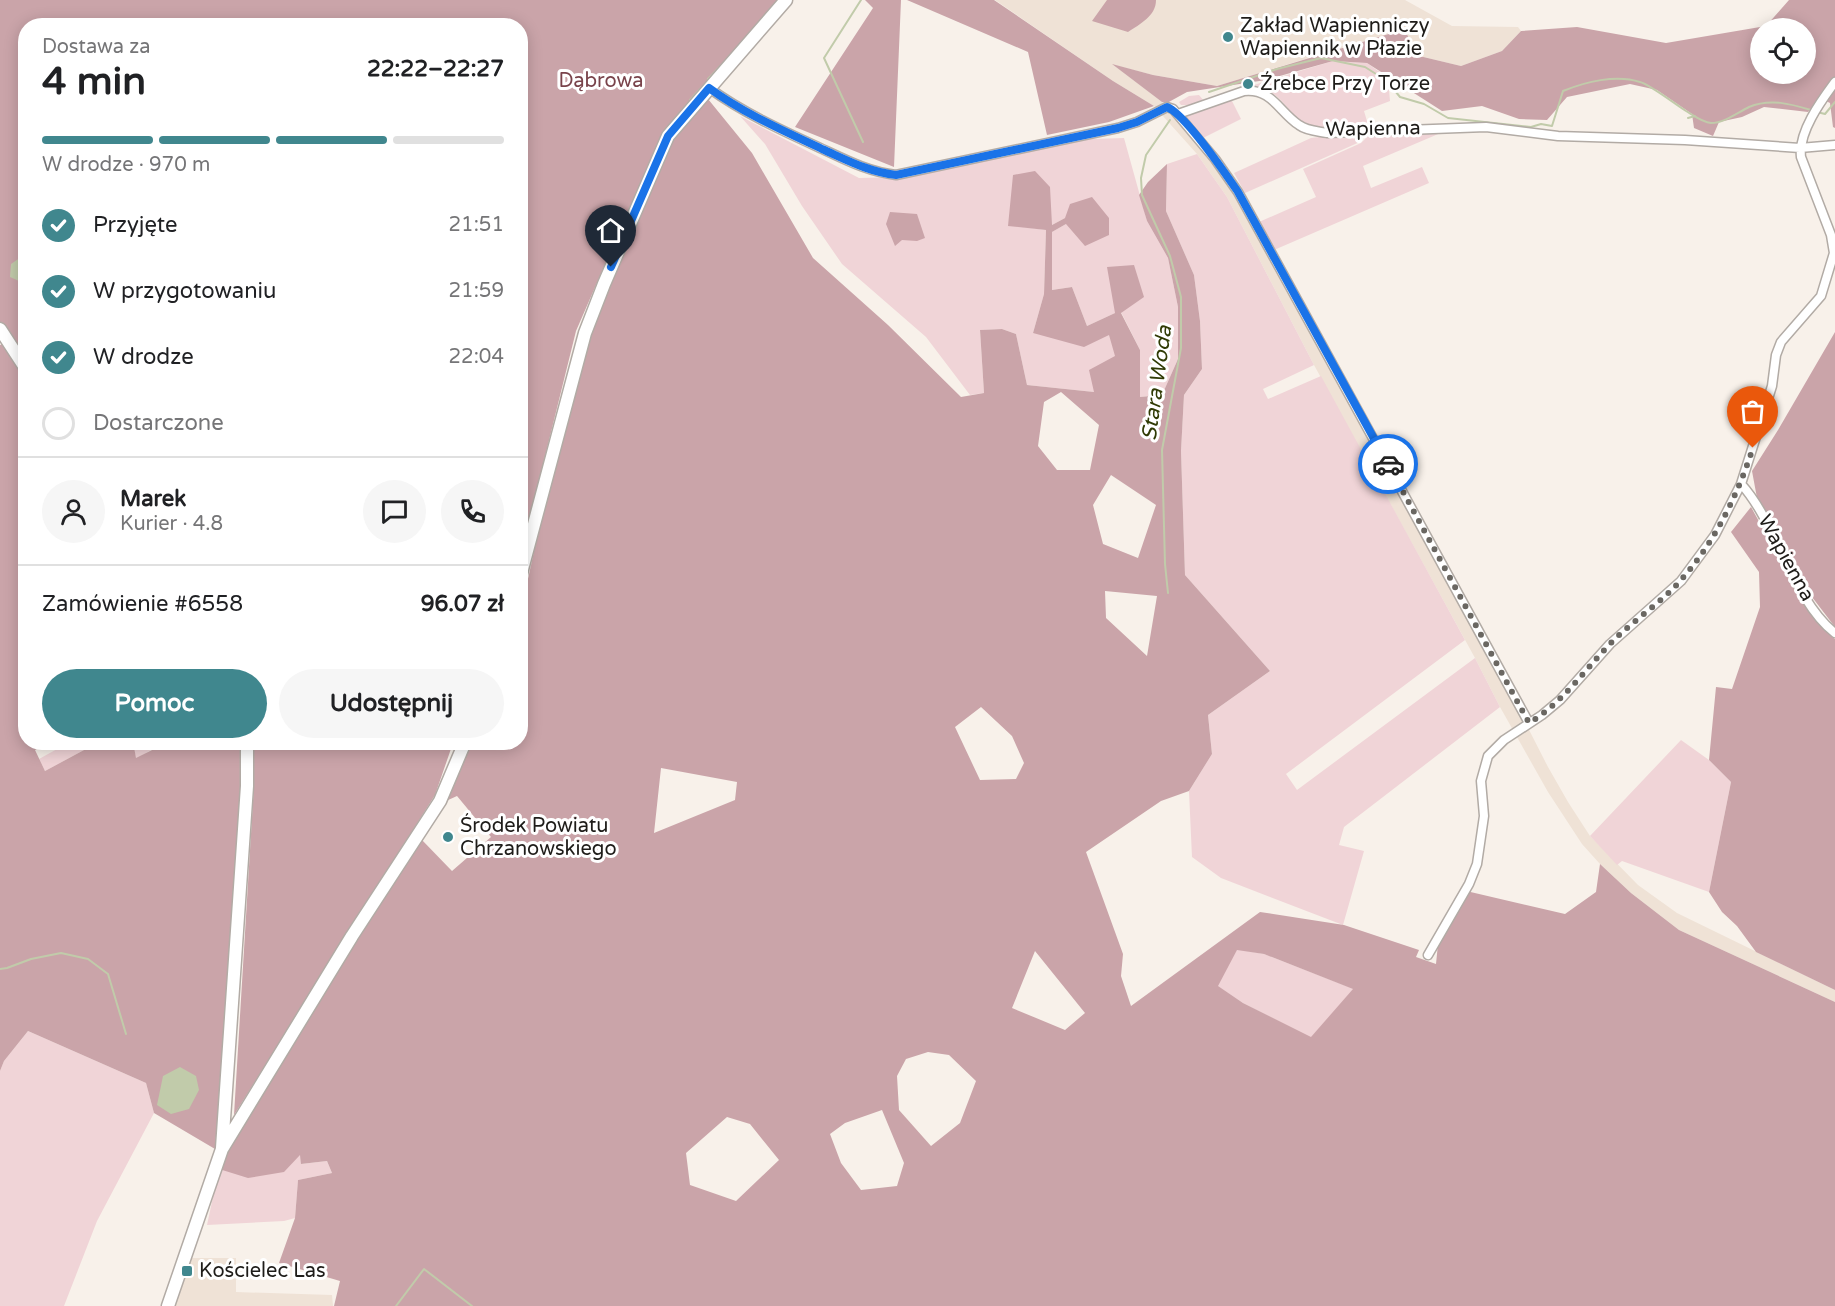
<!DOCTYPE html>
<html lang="pl">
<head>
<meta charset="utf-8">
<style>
  :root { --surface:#fff; --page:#f6f6f6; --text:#202124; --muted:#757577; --line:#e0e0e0; --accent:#40878e }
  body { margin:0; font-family:"Varela Round",sans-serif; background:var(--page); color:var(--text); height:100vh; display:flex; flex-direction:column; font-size:22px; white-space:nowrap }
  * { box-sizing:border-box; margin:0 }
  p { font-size:20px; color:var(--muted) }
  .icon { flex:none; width:33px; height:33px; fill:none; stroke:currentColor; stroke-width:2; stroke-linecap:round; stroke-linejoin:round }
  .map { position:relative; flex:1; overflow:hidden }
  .side { position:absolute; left:18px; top:18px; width:510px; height:732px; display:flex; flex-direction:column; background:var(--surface); border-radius:24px; box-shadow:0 3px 15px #0003 }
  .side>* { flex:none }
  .buttons { position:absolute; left:1750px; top:18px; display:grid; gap:12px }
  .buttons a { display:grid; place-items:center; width:66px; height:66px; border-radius:50%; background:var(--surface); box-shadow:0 3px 15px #0003; font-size:30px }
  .pin { position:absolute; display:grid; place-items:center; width:51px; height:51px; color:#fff; margin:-62px -26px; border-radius:50% 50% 50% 0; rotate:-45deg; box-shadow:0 0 6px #0007 }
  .pin .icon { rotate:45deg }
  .courier { position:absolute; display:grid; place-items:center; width:60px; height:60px; margin:-30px; border:4px solid #1a73e8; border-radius:50%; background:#fff; color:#222; box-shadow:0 2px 8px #0007 }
  .summary em { font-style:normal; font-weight:700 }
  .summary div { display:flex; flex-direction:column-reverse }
  .summary { display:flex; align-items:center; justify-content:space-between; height:102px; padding:0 24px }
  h1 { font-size:39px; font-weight:700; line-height:45px }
  .bar { display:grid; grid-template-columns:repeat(4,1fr); gap:9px 6px; align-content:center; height:72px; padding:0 24px }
  .bar i { height:8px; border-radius:4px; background:var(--line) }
  .bar .active { background:var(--accent) }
  .bar p { grid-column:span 4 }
  .line { display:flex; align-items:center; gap:15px; padding:0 24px; border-top:2px solid var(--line) }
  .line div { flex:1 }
  .round { display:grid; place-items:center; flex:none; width:63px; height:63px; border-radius:32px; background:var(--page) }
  ol { padding:0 24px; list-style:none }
  li { display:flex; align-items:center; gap:18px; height:66px }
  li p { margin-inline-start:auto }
  li .icon { padding:6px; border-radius:50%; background:var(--accent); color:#fff; stroke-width:4 }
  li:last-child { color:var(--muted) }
  li i { width:33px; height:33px; border:3px solid var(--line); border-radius:50% }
  .cta { display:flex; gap:12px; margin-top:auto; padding:12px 24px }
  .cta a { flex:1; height:69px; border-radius:36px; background:var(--accent); color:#fff; font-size:24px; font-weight:700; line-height:69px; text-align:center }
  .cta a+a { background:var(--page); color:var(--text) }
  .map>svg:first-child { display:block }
  .built { fill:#efe2d6 }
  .green { fill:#f0d4d7 }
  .forest { fill:#caa4a9; fill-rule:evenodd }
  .water { fill:#c1cbaa }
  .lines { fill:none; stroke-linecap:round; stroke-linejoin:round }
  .stream { stroke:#c1cbaa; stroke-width:2 }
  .street-casing { stroke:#b2aba5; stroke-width:11 }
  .secondary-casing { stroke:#b2aba5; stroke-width:15 }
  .street { stroke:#fff; stroke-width:8 }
  .secondary { stroke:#fff; stroke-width:12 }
  .done { stroke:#6a6762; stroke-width:6; stroke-dasharray:0 10.8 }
  .route { stroke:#1a73e8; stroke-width:8 }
  .poi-dot { fill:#40878e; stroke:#fff; stroke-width:2 }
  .labels { text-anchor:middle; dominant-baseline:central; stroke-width:6; stroke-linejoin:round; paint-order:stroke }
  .poi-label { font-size:20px; fill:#1e1c19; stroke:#fff; text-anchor:start }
  .park-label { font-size:20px; fill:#79434b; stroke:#fff }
  .street-label { font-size:20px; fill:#1e1c19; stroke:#fff }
  .water-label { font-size:21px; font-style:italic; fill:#303b05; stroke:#fff }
</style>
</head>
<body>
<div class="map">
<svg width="1835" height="1306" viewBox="0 0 1835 1306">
  <rect width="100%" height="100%" fill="#f8f1ea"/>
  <path class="built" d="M 995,0 L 1405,0 L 1452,26 L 1518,27 L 1521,31 L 1502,51 L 1461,66 L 1415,55 L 1404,29 L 1217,86 L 1153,75 L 1114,65 L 1162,102 L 1203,147 L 1235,195 L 1524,720 L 1548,767 L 1568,802 L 1590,836 L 1638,885 L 1677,913 L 1835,990 L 1835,1002 L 1679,930 L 1631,893 L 1600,864 L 1582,844 L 1548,792 L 1500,707 L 1475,658 L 1314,365 L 1227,197 L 1197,154 L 1154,106 L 1113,81 Z
    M 191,1258 L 236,1258 L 236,1292 L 332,1295 L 333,1306 L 172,1306 Z"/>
  <path class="green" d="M 1333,61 L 1367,63 L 1388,78 L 1390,101 L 1364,111 L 1369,128 C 1351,129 1326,134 1309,127 C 1294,121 1287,104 1275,95 C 1266,88 1254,89 1244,88 Z
    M 1199,95 L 1204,101 L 1193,105 L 1181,105 L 1179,102 L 1189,96 Z
    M 1231,99 L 1241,119 L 1203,138 L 1184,117 Z
    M 740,116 L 859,178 L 904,177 L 1020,151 L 1091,139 L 1124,138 L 1147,221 L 1168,258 L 1178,307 L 1178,359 L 1162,395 L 1140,397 L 1140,350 L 1121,312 L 1115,313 L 1087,326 L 1072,287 L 1052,290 L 1052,232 L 1066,224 L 1065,218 L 1052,225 L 1008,225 L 1046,230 L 1044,294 L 1033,333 L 1110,334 L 1116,356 L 1094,392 L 1027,385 L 1016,334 L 1002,329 L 980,330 L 984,393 L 970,395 L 926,337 L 842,264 L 802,206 L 765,144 Z
    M 1450,129 L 1363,166 L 1371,188 L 1422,167 L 1429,183 L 1274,250 L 1259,222 L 1316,197 L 1303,169 L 1361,143 L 1369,135 Z
    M 1327,136 L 1360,136 L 1362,141 L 1245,193 L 1234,173 L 1311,138 Z
    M 1197,154 L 1227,197 L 1314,365 L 1263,389 L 1268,399 L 1321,376 L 1465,640 L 1286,774 L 1297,790 L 1475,658 L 1500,707 L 1344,827 L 1339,845 L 1364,851 L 1343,925 L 1221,878 L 1192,857 L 1189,791 L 1212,754 L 1208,715 L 1270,671 L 1185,575 L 1181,451 L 1184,395 L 1202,369 L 1200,321 L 1194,275 L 1166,211 L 1167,164 Z
    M 1681,740 L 1709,760 L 1731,782 L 1709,892 L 1622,861 L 1617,865 L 1590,836 Z
    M 68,743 L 155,743 L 156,747 L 136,759 L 134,748 L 84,750 L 45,771 L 39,759 Z
    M 1237,949 L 1264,954 L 1354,989 L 1311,1038 L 1243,1003 L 1217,986 Z
    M 28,1031 L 146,1083 L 154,1113 L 97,1221 L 64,1306 L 0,1306 L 0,1071 L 4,1061 Z
    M 301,1154 L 301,1164 L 327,1161 L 332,1173 L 298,1180 L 295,1218 L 284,1221 L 207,1225 L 219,1169 Z"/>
  <path class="forest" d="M 0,0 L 780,0 L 663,131 L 576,331 L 533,505 L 521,541 L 520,26 L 26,26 L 25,362 L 0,323 Z
    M 865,0 L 901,0 L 894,167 L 795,127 L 873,8 Z
    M 907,0 L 994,0 L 1113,81 L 1154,106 L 1109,122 L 1047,135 L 1028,52 Z
    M 1107,0 L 1156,0 C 1156,16 1140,24 1128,32 L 1092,21 Z
    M 1789,0 L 1835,0 L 1835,128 L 1833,127 L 1830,103 L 1820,98 L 1808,112 L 1764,107 L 1742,117 L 1719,122 L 1713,136 L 1694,128 L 1692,114 L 1657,90 L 1630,84 L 1567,97 L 1547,120 L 1519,119 L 1482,106 L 1442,111 L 1367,63 L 1333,61 L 1266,80 L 1187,92 L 1167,103 L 1162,102 L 1112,64 L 1153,75 L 1217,86 L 1405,29 L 1415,55 L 1461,66 L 1502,51 L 1521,31 L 1577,27 L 1666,43 L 1766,26 ZM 1761,28 L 1806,28 L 1806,74 L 1761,74 Z
    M 708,99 L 752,153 L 813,258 L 888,325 L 961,397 L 984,393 L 980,330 L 1002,329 L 1016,334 L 1027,385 L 1094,392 L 1089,370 L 1115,356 L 1109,335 L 1084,347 L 1033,333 L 1044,294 L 1046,230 L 1008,226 L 1013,175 L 1035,171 L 1050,187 L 1052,225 L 1065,218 L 1070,204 L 1092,197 L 1109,218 L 1109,235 L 1085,246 L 1066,224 L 1052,232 L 1052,290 L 1072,287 L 1087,326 L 1115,313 L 1107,267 L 1134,265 L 1144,297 L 1121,313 L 1140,350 L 1140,397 L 1162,395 L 1178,359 L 1178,307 L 1168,258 L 1147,221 L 1139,195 L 1148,182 L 1167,164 L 1166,211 L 1194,275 L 1200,321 L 1202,369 L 1184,395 L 1181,451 L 1185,575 L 1270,671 L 1208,715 L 1212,754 L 1189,791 L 1161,801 L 1086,852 L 1123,954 L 1121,976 L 1131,1006 L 1260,912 L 1344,925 L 1419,950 L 1416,957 L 1436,964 L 1438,944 L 1462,890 L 1565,914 L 1596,892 L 1600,864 L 1631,893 L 1679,930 L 1835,1002 L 1835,1306 L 334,1306 L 340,1281 L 279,1263 L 295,1218 L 298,1180 L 332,1173 L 327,1161 L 301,1164 L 300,1155 L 284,1172 L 248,1178 L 219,1169 L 223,1155 L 359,935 L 421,839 L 452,871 L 491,837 L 457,796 L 446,801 L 468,743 L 520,742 L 521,602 L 526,588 L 543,510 L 590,333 L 673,138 ZM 1061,392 L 1099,425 L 1090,470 L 1057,470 L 1038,446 L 1044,402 ZM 1111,475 L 1156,505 L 1138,558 L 1103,544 L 1093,505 ZM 1105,591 L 1157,596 L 1147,656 L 1106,618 ZM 981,707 L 1012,736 L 1024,763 L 1016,779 L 980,780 L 955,727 ZM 661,768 L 737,782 L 735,800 L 654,833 ZM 1237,950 L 1264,954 L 1353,989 L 1311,1037 L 1243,1003 L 1218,986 ZM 1035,951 L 1085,1013 L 1065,1030 L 1012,1008 ZM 928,1052 L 949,1055 L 976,1081 L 960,1123 L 931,1146 L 899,1110 L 897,1076 L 906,1059 ZM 882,1110 L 904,1163 L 897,1186 L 861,1190 L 841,1163 L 830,1134 L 845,1123 ZM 727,1117 L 750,1124 L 779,1160 L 736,1201 L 690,1185 L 686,1153 Z
    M 890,212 L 917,214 L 925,238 L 917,241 L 902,240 L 895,246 L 886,224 Z
    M 1835,332 L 1835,627 L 1812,597 L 1757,498 L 1752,471 L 1778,430 Z
    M 5,343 L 25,374 L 26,742 L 47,743 L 35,750 L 45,771 L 84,750 L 134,747 L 136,758 L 156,748 L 155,743 L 242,743 L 243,787 L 215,1149 L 154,1113 L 146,1083 L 28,1031 L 4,1061 L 0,1071 L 0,345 Z
    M 1751,507 C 1771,542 1804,616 1835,639 L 1835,990 L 1756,952 L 1737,926 L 1722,912 L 1709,892 L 1731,782 L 1709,760 L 1716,687 L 1732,689 L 1760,607 L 1759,572 L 1731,532 Z
    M 253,743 L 453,743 L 435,795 L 234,1115 L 254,784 Z"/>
  <path class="water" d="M 24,255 L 25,255 L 25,278 L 19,281 L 10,277 L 11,264 Z
    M 180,1067 L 196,1076 L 199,1090 L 189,1109 L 171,1114 L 157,1105 L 163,1076 Z"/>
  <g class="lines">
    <path class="stream" d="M 861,0 L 824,58 L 863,142
      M 708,79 L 729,57
      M 1209,92 L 1277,69 L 1321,58 L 1365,67 L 1387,81 L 1400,97 L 1424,104 L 1448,118 L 1531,127 L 1541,124 L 1552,126 L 1563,91 C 1585,82 1616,74 1640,82 C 1649,84 1675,104 1686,111 C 1693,115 1702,122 1711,123 C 1724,123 1737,113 1749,107 C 1770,98 1791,104 1811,110
      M 690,100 L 702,87
      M 1817,112 L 1825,114 L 1835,102
      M 1688,118 L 1695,116
      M 1168,593 L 1165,564 L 1162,450 L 1181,348 L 1181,297 L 1170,256 L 1142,195 L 1141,178 L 1146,155 L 1170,120
      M 0,969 L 7,968 L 31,959 L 61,953 L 88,959 L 108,974 L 126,1034
      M 396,1306 L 424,1269 L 472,1306"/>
    <defs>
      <path id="street" d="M 709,88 C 742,112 781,130 818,147 C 844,159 868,172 896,175 L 1118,128 L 1137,122 L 1167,107 L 1173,109 L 1215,159 L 1238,192 L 1529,723
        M 1178,114 L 1244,91 C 1272,88 1279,112 1299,125 C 1307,131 1318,131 1327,133 L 1486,127 L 1558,136 L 1685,140 L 1800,148 L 1835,145
        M 1741,484 C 1777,523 1793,601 1835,633
        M 1428,955 L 1469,884 L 1477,864 L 1484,816 L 1481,781 L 1488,756 L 1504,740 L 1542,715 L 1560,700 L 1610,644 L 1681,581 L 1715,535 L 1741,484 L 1772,386 L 1776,355 L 1781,342 L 1821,296 L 1834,253 L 1831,235 L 1801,157 C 1798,132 1821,101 1835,82"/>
      <path id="secondary" d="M 0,329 L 26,369
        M 520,577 L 585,333 L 604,284 L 668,136 L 786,0
        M 222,1148 L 247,786 L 247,742
        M 168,1306 L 222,1149 L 352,936 L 440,801 L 465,742"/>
    </defs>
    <use href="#street" class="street-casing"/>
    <use href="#secondary" class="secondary-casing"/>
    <use href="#street" class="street"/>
    <use href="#secondary" class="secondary"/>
  </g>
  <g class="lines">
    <path class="done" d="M 1388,464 L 1529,723 C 1562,703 1583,672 1610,644 C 1632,621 1660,604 1681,580 C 1715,542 1737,496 1753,448"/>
    <path class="route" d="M 611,267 L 668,136 L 709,88 C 743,113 784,131 822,149 C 847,160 869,172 896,175 L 1118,128 L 1137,122 L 1167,107 C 1186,115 1225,173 1238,192 L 1388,464"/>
  </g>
  <g class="poi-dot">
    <circle cx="1228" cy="37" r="6"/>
    <circle cx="1248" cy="84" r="6"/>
    <circle cx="448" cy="837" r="6"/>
    <rect x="181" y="1265" width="12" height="12" rx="3"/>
  </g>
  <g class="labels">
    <g class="poi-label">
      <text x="1240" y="26">Zakład Wapienniczy<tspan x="1240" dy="23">Wapiennik w Płazie</tspan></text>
      <text x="1260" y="84">Źrebce Przy Torze</text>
      <text x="460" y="826">Środek Powiatu<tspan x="460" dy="23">Chrzanowskiego</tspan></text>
      <text x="199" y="1271">Kościelec Las</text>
    </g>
    <g class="park-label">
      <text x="601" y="81">Dąbrowa</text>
    </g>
    <g class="street-label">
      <text transform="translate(1373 129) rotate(-1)">Wapienna</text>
      <text transform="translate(1786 558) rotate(61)">Wapienna</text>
    </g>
    <g class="water-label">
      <text transform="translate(1157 383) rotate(-82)">Stara Woda</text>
    </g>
  </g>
</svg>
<div class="buttons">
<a><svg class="icon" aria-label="locate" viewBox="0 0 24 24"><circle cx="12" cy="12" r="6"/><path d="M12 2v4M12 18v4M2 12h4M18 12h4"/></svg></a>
</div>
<div class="pin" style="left:1753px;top:448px;background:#ea580c"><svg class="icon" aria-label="bag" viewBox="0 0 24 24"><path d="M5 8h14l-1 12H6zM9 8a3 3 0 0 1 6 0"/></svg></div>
<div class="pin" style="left:611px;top:267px;background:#1f2937"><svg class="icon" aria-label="home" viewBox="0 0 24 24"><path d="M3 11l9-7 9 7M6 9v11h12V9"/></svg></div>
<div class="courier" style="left:1388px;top:464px"><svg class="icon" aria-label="car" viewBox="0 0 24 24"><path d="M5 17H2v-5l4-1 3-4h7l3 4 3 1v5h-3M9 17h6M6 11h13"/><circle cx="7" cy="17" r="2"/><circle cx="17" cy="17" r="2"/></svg></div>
<section class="side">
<div class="summary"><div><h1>4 min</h1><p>Dostawa za</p></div><em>22:22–22:27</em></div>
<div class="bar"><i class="active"></i><i class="active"></i><i class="active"></i><i></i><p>W drodze · 970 m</p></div>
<ol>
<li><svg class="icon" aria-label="check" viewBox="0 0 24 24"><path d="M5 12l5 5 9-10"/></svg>Przyjęte<p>21:51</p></li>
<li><svg class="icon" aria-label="check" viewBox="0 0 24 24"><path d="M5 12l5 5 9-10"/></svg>W przygotowaniu<p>21:59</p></li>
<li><svg class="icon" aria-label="check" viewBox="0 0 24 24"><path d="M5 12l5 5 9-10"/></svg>W drodze<p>22:04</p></li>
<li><i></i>Dostarczone</li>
</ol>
<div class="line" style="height:108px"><a class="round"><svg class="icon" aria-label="person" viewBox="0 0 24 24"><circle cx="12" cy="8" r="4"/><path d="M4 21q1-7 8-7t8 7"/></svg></a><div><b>Marek</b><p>Kurier · 4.8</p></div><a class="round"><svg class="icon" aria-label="chat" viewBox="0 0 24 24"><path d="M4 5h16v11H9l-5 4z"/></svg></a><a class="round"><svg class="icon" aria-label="phone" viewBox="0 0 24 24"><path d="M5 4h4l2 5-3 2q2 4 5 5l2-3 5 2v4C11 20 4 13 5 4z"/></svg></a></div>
<div class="line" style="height:78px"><div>Zamówienie #6558</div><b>96.07 zł</b></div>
<div class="cta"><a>Pomoc</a><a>Udostępnij</a></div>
</section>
</div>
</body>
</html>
